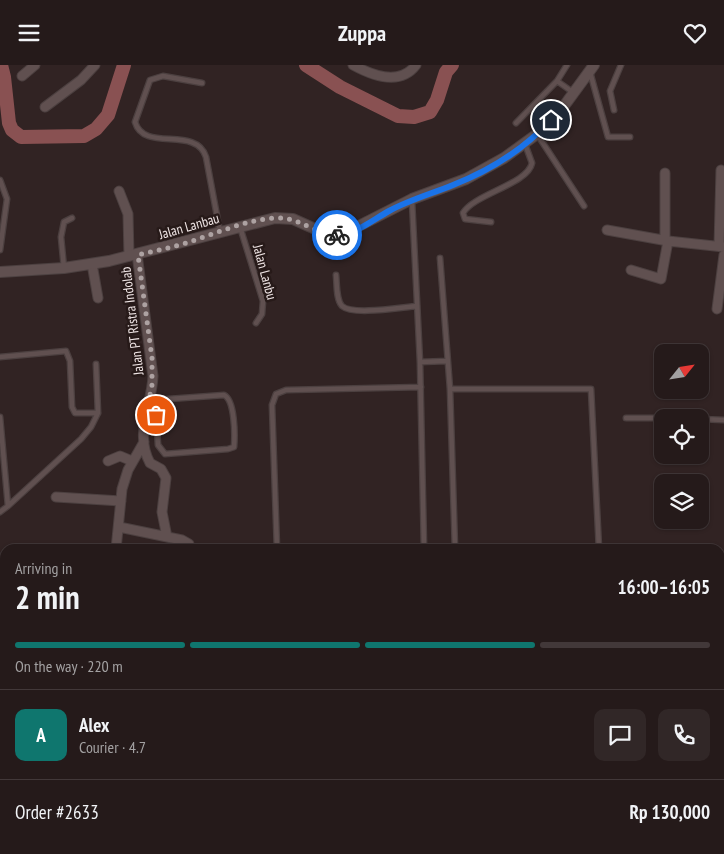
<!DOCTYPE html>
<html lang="en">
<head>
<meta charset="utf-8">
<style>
  :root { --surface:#251a1a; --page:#312727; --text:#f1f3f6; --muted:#a3a1a2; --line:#423839; --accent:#0f766e }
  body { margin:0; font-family:"PT Sans Narrow",sans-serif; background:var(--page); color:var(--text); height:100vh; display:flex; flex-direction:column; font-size:19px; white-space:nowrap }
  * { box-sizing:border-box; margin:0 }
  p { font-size:16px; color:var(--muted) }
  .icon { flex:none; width:28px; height:28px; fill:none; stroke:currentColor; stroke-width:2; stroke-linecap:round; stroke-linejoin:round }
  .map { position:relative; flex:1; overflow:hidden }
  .details { position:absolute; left:0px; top:479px; width:725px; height:311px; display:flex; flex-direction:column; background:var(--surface); border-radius:15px 15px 0 0; box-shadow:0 1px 4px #0004,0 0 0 1px var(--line) }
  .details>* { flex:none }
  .needle { width:32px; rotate:60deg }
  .fabs { position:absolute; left:654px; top:279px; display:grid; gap:10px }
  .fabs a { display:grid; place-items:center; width:55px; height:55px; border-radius:10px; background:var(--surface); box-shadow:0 1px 4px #0004,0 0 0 1px var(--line); font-size:25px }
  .pin { position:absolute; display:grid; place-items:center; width:42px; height:42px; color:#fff; margin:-21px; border:2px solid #fff; border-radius:50%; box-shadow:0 1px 5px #0007 }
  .courier { position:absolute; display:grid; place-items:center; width:50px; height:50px; margin:-25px; border:4px solid #1a73e8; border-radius:50%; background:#fff; color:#222; box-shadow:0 1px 6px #0007 }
  .overview em { font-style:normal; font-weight:800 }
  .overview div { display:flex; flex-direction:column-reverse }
  .overview { display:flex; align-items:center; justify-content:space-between; height:85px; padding:0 15px }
  h1 { font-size:32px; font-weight:800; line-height:38px }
  .bar { display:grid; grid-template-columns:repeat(4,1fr); gap:8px 5px; align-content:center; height:60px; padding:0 15px }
  .bar i { height:6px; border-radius:4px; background:var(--line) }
  .bar .current { background:var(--accent) }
  .bar p { grid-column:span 4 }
  .line { display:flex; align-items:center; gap:12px; padding:0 15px; border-top:1px solid var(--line) }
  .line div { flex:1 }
  .round { display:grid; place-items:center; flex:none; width:52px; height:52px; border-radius:10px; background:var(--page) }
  header { display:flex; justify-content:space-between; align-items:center; height:65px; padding:0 15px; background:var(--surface); font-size:22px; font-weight:800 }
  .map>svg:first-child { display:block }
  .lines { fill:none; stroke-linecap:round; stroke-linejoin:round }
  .river { stroke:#895152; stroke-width:14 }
  .service-casing { stroke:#4c4040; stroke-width:7 }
  .minor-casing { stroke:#4c4040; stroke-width:11 }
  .tertiary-casing { stroke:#4c4040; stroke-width:12 }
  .service { stroke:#605050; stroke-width:4.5 }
  .minor { stroke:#605050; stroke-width:9 }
  .tertiary { stroke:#605050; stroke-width:10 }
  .done { stroke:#ada2a2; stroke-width:5; stroke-dasharray:0 9 }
  .route { stroke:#1a73e8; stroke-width:6 }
  .labels { text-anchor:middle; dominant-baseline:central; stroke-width:5; stroke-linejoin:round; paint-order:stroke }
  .street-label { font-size:14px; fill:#f0e6e6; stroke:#271a19 }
</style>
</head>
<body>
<header><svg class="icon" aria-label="menu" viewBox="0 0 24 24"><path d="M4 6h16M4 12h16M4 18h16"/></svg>Zuppa<svg class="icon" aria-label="heart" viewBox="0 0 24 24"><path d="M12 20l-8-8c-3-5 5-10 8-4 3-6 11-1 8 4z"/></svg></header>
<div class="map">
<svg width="724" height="789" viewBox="0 0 724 789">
  <rect width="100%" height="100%" fill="#312323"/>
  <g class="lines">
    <path class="river" d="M 1,0 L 4,12 L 9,58 L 12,65 L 21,72 L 84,71 L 96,64 L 108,50 L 124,0
      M 306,0 L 340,22 L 398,51 L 414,52 L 430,47 L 437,35 L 446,7 L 452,0"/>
    <defs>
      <path id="service" d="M 590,7 L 608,72 L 630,72
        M 557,16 L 567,0
        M 202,18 L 163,11 L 150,15 L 135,57 C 144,88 196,60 206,92 L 220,167
        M 614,45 L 610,26 L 621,0
        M 516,58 L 557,16 L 574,28
        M 537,69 L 584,141
        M 0,115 L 7,134 L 0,185
        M 412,136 L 420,297 L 424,484
        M 491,157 L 465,154 L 463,148 C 474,129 528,119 532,98 L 525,79
        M 240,162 L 263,236 L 262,249 L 256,258
        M 440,193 L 450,324 L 455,484
        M 64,203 L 61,172 L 64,157 L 72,153
        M 336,210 C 337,219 336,235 342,241 C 353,251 402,242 417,241
        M 0,292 L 66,286 L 70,296 L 72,342 L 75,348 L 98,348 L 96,299
        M 420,297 L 447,296
        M 450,324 L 591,324 L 599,484
        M 149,335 L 155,335 L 224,330 C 235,335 235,370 234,382 L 228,384 L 165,389 L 158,380 L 155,335
        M 0,352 L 8,441 L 0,447
        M 626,353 L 662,353
        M 700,354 L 724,355
        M 8,441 L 81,374 L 91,362 L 98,348
        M 277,484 L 272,340 L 276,329 L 286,325 L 421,322
        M 720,684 L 724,687
        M 308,785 L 308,789"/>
      <path id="minor" d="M 353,0 C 373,11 400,21 416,0
        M 22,11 L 35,0
        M 45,42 L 81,15 L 95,0
        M 665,108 L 665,175
        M 119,126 L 128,149 L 129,191
        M 607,165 L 668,176 L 724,182
        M 719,181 L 721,105
        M 137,189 L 153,311 C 152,340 134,369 150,398 L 161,404 L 166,413 L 162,447 L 167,472
        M 92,199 L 98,233
        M 631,205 L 661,214 L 668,176
        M 717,244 L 724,190
        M 108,396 L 120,391 L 132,396
        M 56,432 L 121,436
        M 119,462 L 182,475 L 189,479 L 190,484
        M 116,484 L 122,424 L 128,405 L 144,377
        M 0,583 L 5,579"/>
      <path id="tertiary" d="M 0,207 L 64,203 L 109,196 L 275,153 L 293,154 L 324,168 L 341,170 L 412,134 L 466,114 L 504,93 L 537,69 L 564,41 L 594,0"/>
    </defs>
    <use href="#service" class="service-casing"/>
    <use href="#minor" class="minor-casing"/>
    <use href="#tertiary" class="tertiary-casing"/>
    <use href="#service" class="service"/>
    <use href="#minor" class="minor"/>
    <use href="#tertiary" class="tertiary"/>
  </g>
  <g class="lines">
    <path class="done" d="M 156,350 L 155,335 L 149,335 L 152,320 L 152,293 L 138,190 C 154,186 170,183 186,178 C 215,169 245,155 275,153 C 299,151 315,170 337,170"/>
    <path class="route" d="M 337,170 C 355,170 374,154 389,146 C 409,135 431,129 453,120 C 489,106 524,84 551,55"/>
  </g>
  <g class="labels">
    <g class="street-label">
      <text transform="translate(189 161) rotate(-16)">Jalan Lanbau</text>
      <text transform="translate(265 207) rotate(75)">Jalan Lanbu</text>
      <text transform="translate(132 256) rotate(-97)">Jalan PT Ristra Indolab</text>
    </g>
  </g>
</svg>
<div class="fabs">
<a><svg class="needle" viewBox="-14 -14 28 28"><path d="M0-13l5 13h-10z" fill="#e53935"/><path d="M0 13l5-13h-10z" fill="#a3a1a2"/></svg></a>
<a><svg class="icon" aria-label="locate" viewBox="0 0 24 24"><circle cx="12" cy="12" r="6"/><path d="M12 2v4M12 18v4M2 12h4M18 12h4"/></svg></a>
<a><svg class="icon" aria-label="layers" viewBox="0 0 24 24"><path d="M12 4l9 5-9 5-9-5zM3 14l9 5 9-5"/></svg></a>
</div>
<div class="pin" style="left:156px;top:350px;background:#ea580c"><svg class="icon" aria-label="bag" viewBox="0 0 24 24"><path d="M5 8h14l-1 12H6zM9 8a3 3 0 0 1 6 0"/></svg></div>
<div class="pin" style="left:551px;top:55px;background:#1f2937"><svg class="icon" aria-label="home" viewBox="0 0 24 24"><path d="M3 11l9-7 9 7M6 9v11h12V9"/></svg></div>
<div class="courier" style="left:337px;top:170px"><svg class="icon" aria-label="bike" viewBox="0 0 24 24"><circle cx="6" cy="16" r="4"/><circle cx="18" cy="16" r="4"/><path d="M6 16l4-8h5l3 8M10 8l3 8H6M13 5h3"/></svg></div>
<section class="details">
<div class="overview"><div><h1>2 min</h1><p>Arriving in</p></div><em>16:00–16:05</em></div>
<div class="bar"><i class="current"></i><i class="current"></i><i class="current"></i><i></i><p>On the way · 220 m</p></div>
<div class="line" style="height:90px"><b class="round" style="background:var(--accent);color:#fff">A</b><div><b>Alex</b><p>Courier · 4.7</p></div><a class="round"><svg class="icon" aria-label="chat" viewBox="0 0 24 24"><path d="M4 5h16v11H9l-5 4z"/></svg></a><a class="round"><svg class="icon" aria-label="phone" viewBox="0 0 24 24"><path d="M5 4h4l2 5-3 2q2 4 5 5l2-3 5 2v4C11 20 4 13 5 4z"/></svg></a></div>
<div class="line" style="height:65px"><div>Order #2633</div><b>Rp 130,000</b></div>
</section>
</div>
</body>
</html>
